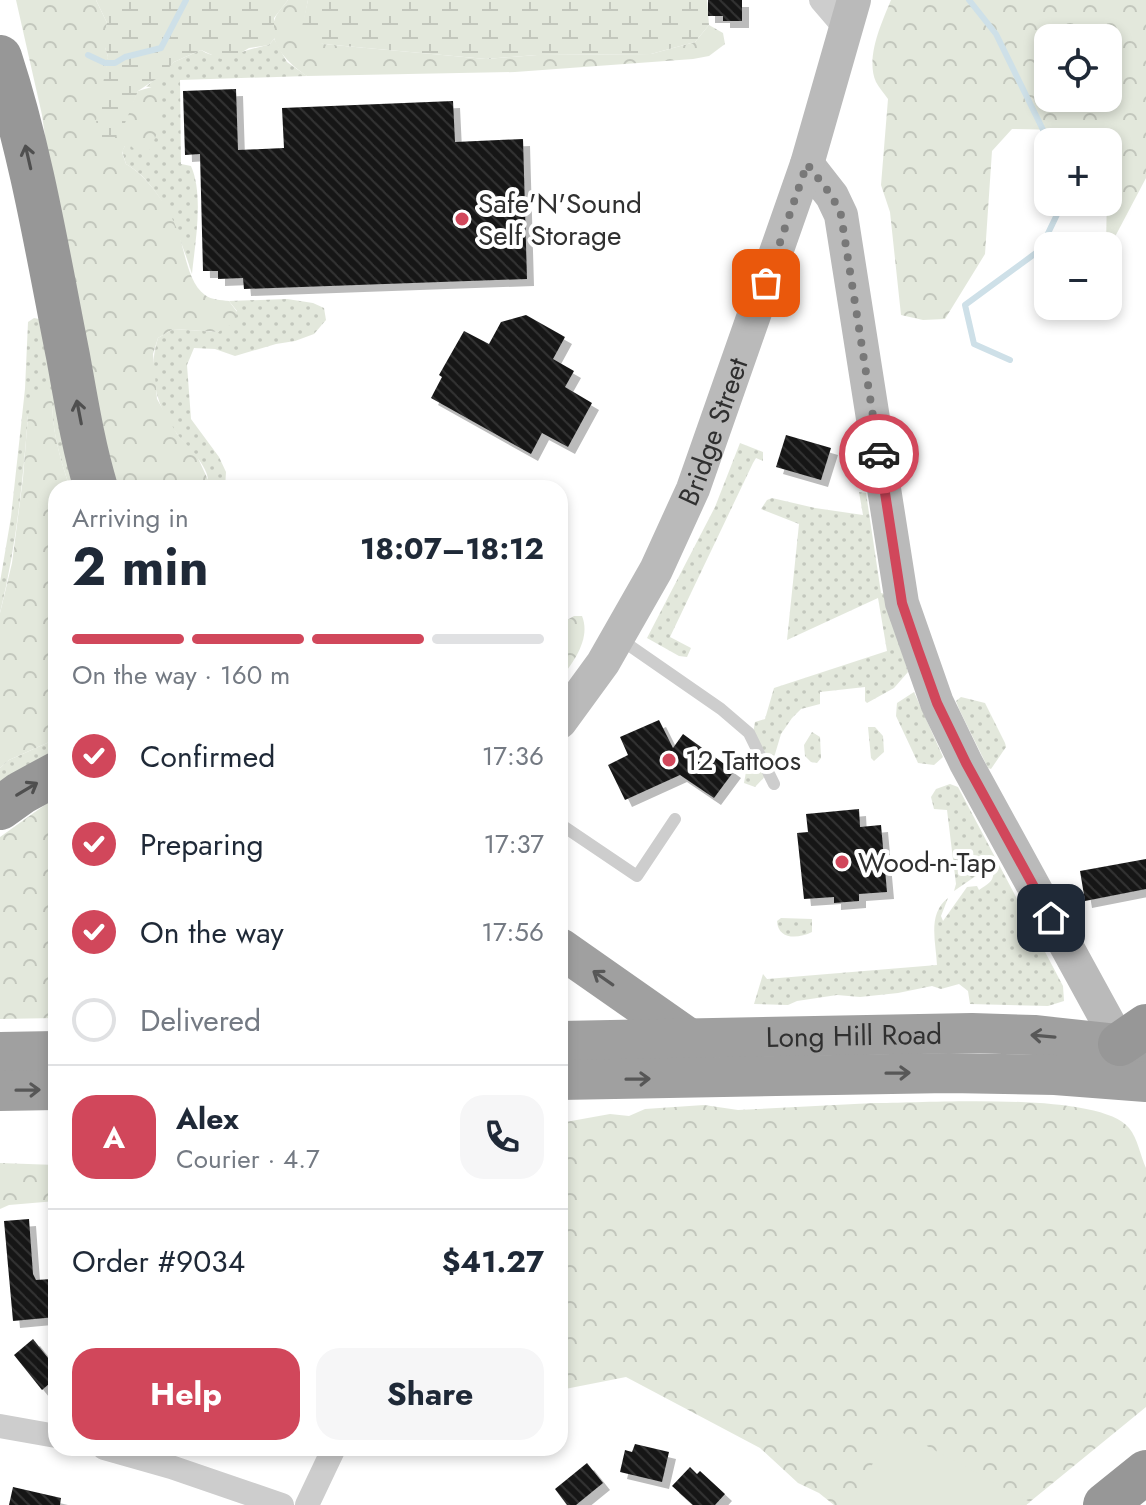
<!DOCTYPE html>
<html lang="en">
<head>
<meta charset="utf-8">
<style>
  :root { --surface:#fff; --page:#f6f6f7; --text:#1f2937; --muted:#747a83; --line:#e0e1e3; --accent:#d1475b }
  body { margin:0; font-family:Jost,sans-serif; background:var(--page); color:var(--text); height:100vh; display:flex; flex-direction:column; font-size:30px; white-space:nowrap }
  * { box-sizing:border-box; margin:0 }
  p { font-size:26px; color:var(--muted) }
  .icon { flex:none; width:44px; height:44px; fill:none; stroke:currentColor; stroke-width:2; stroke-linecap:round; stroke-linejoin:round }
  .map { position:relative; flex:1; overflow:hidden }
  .panel { position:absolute; left:48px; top:480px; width:520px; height:976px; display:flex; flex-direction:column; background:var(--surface); border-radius:24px; box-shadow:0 4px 12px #0003 }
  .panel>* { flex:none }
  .controls { position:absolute; left:1034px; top:24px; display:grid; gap:16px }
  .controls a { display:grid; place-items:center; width:88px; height:88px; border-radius:16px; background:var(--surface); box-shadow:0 4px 12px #0003; font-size:40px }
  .pin { position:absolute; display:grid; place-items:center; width:68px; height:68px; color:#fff; margin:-34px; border-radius:16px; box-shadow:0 4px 12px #0006 }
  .courier { position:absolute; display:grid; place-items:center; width:80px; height:80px; margin:-40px; border:6px solid #d1475b; border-radius:50%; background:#fff; color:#222; box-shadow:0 2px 10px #0007 }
  .overview em { font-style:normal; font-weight:700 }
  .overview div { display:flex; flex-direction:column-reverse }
  .overview { display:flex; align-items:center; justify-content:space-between; height:136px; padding:0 24px }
  h1 { font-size:52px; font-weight:700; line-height:60px }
  .bar { display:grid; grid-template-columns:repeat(4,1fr); gap:12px 8px; align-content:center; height:96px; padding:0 24px }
  .bar i { height:10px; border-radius:6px; background:var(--line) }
  .bar .current { background:var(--accent) }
  .bar p { grid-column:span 4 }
  .line { display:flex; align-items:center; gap:20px; padding:0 24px; border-top:2px solid var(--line) }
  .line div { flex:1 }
  .round { display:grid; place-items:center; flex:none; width:84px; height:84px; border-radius:24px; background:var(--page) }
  ol { padding:0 24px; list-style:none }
  li { display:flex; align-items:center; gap:24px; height:88px }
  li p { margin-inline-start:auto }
  li .icon { padding:8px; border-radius:50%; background:var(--accent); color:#fff; stroke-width:4 }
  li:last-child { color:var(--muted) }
  li i { width:44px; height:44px; border:4px solid var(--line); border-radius:50% }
  .action { display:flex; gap:16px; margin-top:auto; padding:16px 24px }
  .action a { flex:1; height:92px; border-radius:24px; background:var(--accent); color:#fff; font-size:32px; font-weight:700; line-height:92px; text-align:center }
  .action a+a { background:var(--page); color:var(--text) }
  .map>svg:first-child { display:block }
  .grass { fill:url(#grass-dots) }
  .forest { fill:url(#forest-crowns); fill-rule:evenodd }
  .wetland { fill:url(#wetland-marsh) }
  .park { fill:#e3e8dc }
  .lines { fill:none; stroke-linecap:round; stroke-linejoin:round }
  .stream { stroke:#cee0e8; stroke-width:6 }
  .building { fill:url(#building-back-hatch); filter:url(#shadow) }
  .service { stroke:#cdcdcd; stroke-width:12 }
  .minor { stroke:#cdcdcd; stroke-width:24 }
  .secondary { stroke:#bababa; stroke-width:34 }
  .trunk { stroke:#a0a0a0; stroke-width:40 }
  .motorway { stroke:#979797; stroke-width:44 }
  .oneway { stroke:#4f4f4f }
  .oneway2 { stroke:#575757 }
  .done { stroke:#787878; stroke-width:8; stroke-dasharray:0 14.4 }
  .route { stroke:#d1475b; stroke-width:10 }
  .poi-dot { fill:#d1475b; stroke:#fff; stroke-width:3 }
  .labels { text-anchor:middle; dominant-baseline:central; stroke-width:8; stroke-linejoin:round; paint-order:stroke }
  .poi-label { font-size:28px; fill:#303030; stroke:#fff; text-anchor:start }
  .street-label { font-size:28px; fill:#303030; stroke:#fff }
</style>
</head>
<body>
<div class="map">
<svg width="1146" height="1505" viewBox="0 0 1146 1505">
  <defs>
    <pattern id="grass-dots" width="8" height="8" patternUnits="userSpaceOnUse" patternTransform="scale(2)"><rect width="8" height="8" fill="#e3e8dc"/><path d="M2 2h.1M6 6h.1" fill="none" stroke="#c3c7bd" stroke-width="1.8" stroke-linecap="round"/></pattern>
    <pattern id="forest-crowns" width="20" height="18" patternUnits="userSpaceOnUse" patternTransform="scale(2)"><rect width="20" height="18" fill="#e3e8dc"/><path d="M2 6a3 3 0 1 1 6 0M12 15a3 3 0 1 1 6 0" fill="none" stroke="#c3c7bd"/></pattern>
    <pattern id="wetland-marsh" width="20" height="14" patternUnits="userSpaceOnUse" patternTransform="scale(2)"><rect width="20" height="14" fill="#e3e8dc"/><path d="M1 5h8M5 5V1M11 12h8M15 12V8" fill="none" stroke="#c3c7bd"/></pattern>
    <pattern id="building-back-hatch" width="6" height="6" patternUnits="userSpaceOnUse" patternTransform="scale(2)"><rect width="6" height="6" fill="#171717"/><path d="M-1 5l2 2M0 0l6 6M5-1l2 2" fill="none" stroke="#303030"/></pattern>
    <filter id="shadow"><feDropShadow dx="7" dy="7" stdDeviation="0" flood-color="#0004"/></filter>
  </defs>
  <rect width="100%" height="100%" fill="#fff"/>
  <path class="grass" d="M 274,39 L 287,62 L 307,76 L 180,80 L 181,164 L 191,166 C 204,195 195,243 192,274 C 180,237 162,184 126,164 L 122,151 L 125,146 L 131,146 L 155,87 L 146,87 L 174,62 L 201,50 C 222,64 247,48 269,45 Z
    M 287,299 L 313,303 L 324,308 L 326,320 L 314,334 L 295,341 L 276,344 L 235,356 L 215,349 L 194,348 L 187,365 L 191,419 L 219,457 L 226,472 L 225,488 L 208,488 C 212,467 188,449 177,434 C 156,406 147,372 158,338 L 173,329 L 218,332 L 237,311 L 229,301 Z
    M 34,318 L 44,320 L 81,488 L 70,488 C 59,456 51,427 52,393 L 28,415 C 23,482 16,547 0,613 L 0,582 L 11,517 L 25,389 L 28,322 Z
    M 740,443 L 763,452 L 763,461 L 756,458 L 753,463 L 670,637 L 691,648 L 687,657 L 679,656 L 647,638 L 715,507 Z
    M 859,492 L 866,493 L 881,593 L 885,594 L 908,672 L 894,688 L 867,703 L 865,701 L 865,687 L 820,692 L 820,704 L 801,709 L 792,718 L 781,734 L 770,771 L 755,787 L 744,783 L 755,722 L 765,719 L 774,688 L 887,651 L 878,598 L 787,640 L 799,524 L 761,509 L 767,500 L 772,498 L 815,508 L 863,515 Z
    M 914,692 L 943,757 L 934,765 L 918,763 L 896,716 L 897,703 Z
    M 961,697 L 985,703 L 1005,743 L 1006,747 L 991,769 L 988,768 L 959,709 L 956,701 Z
    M 868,727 L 875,727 L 883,736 L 884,752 L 874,761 L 871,758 Z
    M 812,732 L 820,737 L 821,758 L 817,763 L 811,762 L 805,756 L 804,745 Z
    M 56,739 L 56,760 L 0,792 L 0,768 L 9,760 Z
    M 950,784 L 958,787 L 1053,967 L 1063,986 L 1064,1001 L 1048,1006 L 970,1004 L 968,991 L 959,984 L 941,989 L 932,986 L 898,993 L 860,997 L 837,995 L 797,1001 L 788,1005 L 754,1004 L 763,974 L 767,979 L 937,965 C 936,942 927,914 948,898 L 941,916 L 943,921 L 967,887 L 977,886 L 979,890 C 988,884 995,881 993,870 L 986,869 L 954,891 L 956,884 L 947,810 L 934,809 L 931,797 L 936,789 Z
    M 781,918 L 812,919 L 812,932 C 798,939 778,940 777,921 Z"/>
  <path class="forest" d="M 16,0 L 96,0 L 107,23 L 105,47 L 108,57 L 104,86 L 131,106 L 138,91 L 155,86 L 161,91 C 165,114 159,131 149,151 L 139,154 L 131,146 L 125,146 L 122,152 L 126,164 C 148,176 170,209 178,232 C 185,251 188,283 205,295 C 212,300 220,300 229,301 L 237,312 L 234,323 L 218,332 L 173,329 L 158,338 L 153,354 L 157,399 L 177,434 L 197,456 L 209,482 L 208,488 L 112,488 L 59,234 L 42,115 Z
    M 288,0 L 308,0 L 302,31 L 323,44 L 486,59 L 537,55 L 651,54 L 695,42 L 709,25 L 723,33 L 725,44 L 709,56 L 693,59 L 515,72 L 307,76 C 289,64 264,41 276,16 C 279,11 284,5 288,0 Z
    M 891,0 L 1146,0 L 1146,178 L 1108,250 L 1108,246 L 1106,246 L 1108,142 L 1089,142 L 1064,130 L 1012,129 L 992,151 L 985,254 L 945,319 L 923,320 L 901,315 L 890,212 L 881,185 L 888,99 C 884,93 879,88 876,82 C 865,58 882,22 891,0 ZM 1048,38 L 1108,38 L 1108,98 L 1048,98 Z
    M 36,390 L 52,392 C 51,426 59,456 70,488 L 56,488 L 56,739 L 9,760 L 0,768 L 0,613 L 12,563 L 23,478 L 28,415 Z
    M 574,616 L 582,616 C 591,638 574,662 560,679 L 560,624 Z
    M 56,797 L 56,1018 L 0,1019 L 0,837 Z
    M 874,1103 C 924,1103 1099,1091 1129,1128 C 1138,1139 1140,1155 1146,1168 L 1146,1407 L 1026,1505 L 834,1505 L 819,1493 L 798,1483 L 760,1448 L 626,1377 L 560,1390 L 560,1123 L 610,1114 L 629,1116 L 645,1109 L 704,1105 L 738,1110 Z
    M 0,1163 L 56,1165 L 56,1201 L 9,1205 L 0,1209 Z"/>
  <path class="wetland" d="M 288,0 L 274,18 L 274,39 L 269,45 L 249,48 L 239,54 L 221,59 L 201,50 L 174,62 L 162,75 L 138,91 L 125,123 L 113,140 L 105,144 L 100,140 L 96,121 L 108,57 L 103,41 L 107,23 L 96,0 Z
    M 308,0 L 707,0 L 709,25 L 695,42 L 651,54 L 537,55 L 486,59 L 323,44 L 308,39 L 301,31 Z"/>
  <path class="park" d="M 892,1427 L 1030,1502 L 1026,1505 L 851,1505 Z"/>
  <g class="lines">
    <path class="stream" d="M 969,0 L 996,34 L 1049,142
      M 88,55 L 105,63 L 115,63 L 125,57 L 161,48 L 186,0
      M 1010,360 L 974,344 L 965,305 L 1040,250 L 1063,202"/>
  </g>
  <path class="building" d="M 708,0 L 742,0 L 742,21 L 723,21 L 723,16 L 708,16 Z
    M 236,89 L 238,150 L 284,148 L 282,108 L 453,101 L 455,142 L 523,139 L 527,279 L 244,289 L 243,278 L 218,279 L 218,271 L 203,271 L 200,154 L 185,155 L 183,91 Z
    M 526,315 L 565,337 L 553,359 L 574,371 L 565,387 L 592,403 L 568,447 L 542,433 L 531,454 L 431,398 L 442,377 L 439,375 L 464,331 L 489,344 L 501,322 Z
    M 786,435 L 831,448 L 821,480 L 776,467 Z
    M 659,720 L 673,748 L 683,734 L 734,771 L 714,798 L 680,775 L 625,800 L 608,765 L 628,755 L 620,737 Z
    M 859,809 L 860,827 L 881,825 L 887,892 L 859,894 L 859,901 L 834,903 L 834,897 L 804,899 L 797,833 L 808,832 L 806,814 Z
    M 1146,859 L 1146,889 L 1085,901 L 1080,871 Z
    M 29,1219 L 33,1274 L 36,1280 L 52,1279 L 56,1317 L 13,1321 L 4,1221 Z
    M 33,1339 L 56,1368 L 56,1378 L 42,1390 L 14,1355 Z
    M 635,1444 L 669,1452 L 662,1482 L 620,1472 L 625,1450 L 632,1452 Z
    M 587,1463 L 603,1483 L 576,1505 L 567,1505 L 555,1489 Z
    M 690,1467 L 697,1474 L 700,1471 L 725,1494 L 715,1505 L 693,1505 L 672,1486 Z
    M 13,1487 L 61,1498 L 60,1505 L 9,1505 Z"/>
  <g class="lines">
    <path class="service" d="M 620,639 L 721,709 L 749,733 L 774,784
      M 560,824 L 637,876 L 675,819"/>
    <path class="minor" d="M 821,0 L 845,28
      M 0,1426 L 56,1436
      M 104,1448 L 171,1467 L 282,1505
      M 307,1505 L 334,1448"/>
    <g class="secondary">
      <path d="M 807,164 L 832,196 L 841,215 L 902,603 L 937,703 L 966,763 L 1120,1044"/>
      <path id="s1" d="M 560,722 L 603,663 L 656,570 L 693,489 L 807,164 L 854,0"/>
    </g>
    <g class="trunk">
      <path d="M 560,948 L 690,1039"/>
      <path id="s2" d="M 560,1041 L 972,1033 L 1034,1035 L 1146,1047"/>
      <path d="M 0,1052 L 56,1051"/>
      <path d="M 560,1080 L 949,1073 L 1055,1075 L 1146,1082"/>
      <path d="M 0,1091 L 56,1090"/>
    </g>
    <path class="motorway" d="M 0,57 C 32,155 48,256 68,356 C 76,400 83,445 96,488
      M 0,808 L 21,793 L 56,774
      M 1120,1044 L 1146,1026
      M 1105,1505 L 1146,1472"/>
  </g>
  <defs><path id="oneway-shaft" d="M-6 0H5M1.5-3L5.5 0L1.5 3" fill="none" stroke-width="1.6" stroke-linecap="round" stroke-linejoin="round" transform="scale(2)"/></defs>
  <g class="oneway">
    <use href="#oneway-shaft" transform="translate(28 157) rotate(-103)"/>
    <use href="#oneway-shaft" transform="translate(79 412) rotate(-101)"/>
    <use href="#oneway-shaft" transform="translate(27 789) rotate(-31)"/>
  </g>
  <g class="oneway2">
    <use href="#oneway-shaft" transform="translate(603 978) rotate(-145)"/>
    <use href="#oneway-shaft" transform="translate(1043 1036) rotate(-175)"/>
    <use href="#oneway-shaft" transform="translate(898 1073) rotate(-1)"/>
    <use href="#oneway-shaft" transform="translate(638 1079) rotate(-1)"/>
    <use href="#oneway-shaft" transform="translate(28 1090) rotate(-1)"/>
  </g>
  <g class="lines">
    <path class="done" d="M 766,283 L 807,164 L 832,196 L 841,215 L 879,454"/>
    <path class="route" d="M 879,454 L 902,603 L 917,647 L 937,703 L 966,763 L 1051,918"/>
  </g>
  <g class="poi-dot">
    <circle cx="462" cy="219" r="8"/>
    <circle cx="669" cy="760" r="8"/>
    <circle cx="842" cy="862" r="8"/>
  </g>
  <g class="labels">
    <g class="poi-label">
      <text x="478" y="203">Safe'N'Sound<tspan x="478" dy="32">Self Storage</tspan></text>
      <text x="685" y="760">12 Tattoos</text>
      <text x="858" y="862">Wood-n-Tap</text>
    </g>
    <g class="street-label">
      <text stroke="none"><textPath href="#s1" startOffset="330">Bridge Street</textPath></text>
      <text stroke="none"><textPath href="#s2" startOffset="294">Long Hill Road</textPath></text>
    </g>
  </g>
</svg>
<div class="controls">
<a><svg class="icon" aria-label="locate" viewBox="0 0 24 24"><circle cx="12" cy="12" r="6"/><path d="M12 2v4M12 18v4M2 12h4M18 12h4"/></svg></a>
<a>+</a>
<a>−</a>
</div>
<div class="pin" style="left:766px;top:283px;background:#ea580c"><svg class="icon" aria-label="bag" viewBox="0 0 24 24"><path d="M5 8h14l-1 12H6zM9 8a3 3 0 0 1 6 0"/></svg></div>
<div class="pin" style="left:1051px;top:918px;background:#1f2937"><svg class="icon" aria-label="home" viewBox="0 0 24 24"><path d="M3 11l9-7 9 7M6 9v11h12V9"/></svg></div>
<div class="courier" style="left:879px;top:454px"><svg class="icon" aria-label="car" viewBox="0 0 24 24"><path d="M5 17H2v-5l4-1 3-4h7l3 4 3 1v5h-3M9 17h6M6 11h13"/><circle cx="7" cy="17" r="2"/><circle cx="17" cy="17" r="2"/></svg></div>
<section class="panel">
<div class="overview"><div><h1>2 min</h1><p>Arriving in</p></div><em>18:07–18:12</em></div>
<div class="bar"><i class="current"></i><i class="current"></i><i class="current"></i><i></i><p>On the way · 160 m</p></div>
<ol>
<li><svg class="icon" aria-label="check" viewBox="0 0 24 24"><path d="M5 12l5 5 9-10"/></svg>Confirmed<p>17:36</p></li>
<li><svg class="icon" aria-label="check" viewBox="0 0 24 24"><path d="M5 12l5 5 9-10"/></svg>Preparing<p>17:37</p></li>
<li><svg class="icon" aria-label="check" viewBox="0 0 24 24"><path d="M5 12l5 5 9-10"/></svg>On the way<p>17:56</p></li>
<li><i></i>Delivered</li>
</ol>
<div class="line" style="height:144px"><b class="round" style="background:var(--accent);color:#fff">A</b><div><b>Alex</b><p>Courier · 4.7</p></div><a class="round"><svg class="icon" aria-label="phone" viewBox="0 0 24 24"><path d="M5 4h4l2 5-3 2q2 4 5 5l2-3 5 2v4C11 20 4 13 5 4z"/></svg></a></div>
<div class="line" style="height:104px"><div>Order #9034</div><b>$41.27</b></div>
<div class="action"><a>Help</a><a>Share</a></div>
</section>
</div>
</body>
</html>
